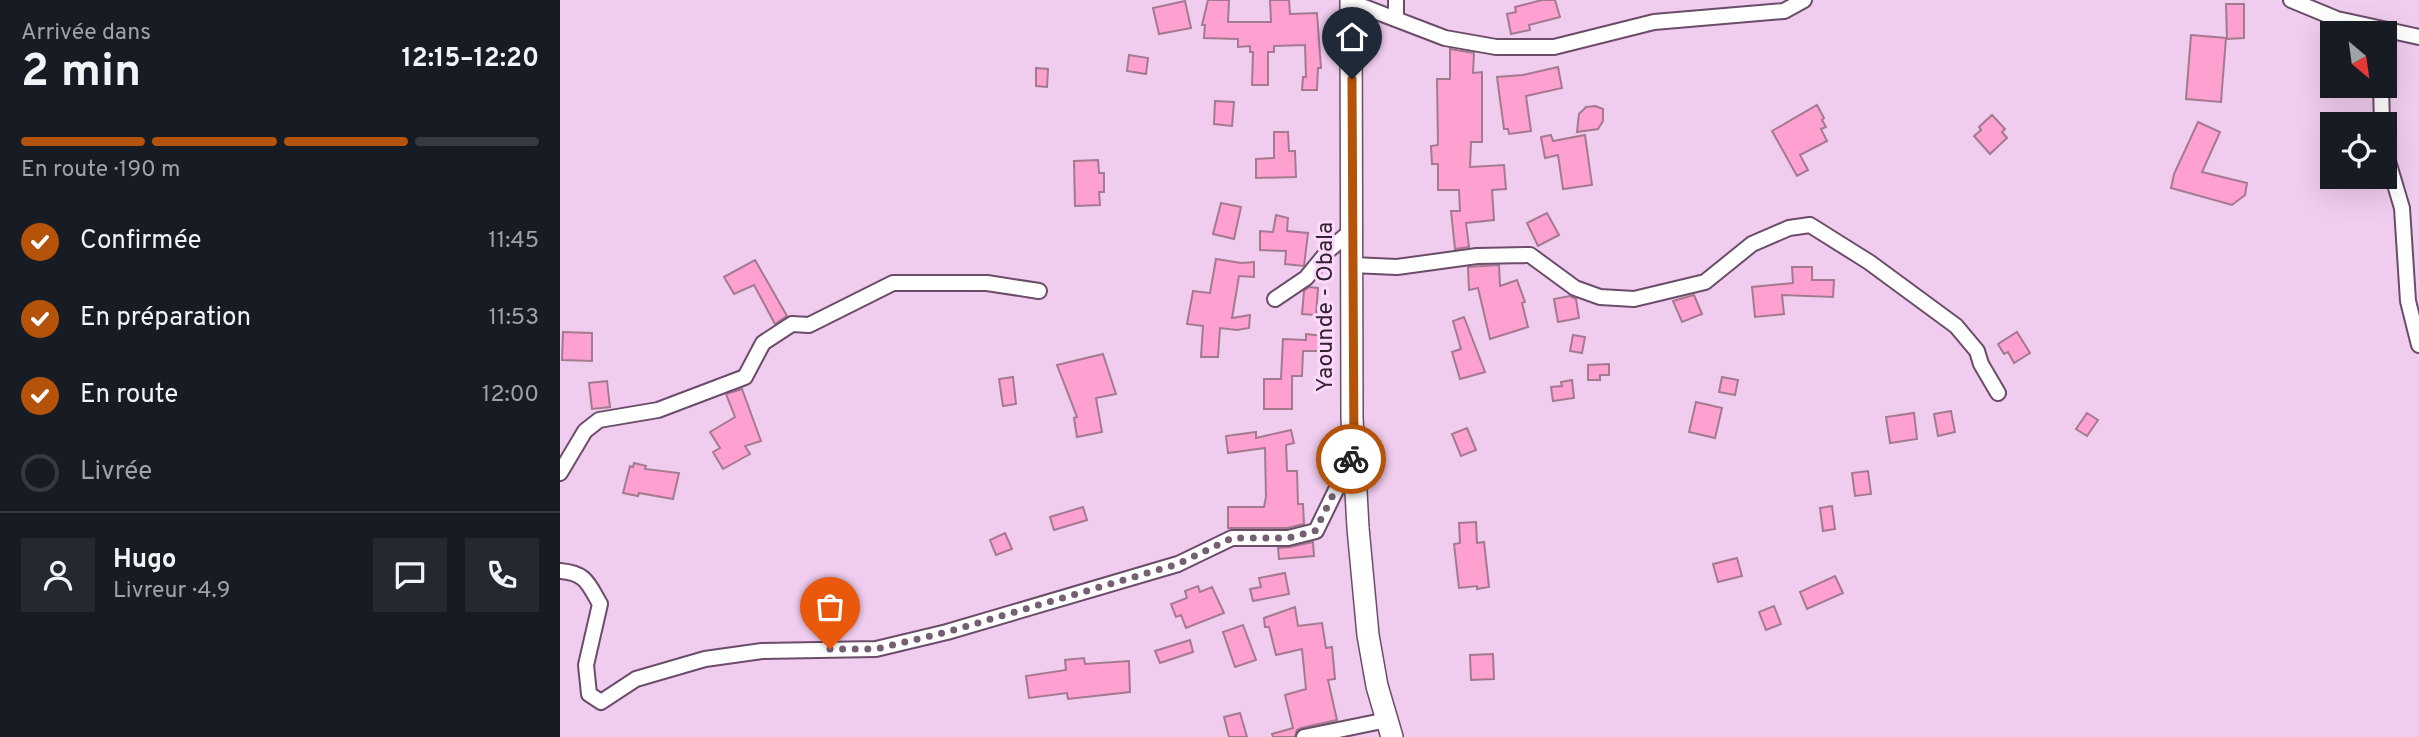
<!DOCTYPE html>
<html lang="fr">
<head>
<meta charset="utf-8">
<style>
  :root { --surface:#171b24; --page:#242831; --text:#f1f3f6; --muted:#9ea1a6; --line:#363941; --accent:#b45309 }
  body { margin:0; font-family:Overpass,sans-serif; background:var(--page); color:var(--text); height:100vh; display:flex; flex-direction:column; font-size:26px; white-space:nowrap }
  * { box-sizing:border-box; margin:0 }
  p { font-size:23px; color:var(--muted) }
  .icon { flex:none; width:38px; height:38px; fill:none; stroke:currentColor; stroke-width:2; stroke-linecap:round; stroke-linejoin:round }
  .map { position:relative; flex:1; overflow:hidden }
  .side { display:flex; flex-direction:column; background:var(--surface); width:560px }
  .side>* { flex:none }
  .needle { width:46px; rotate:151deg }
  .fabs { position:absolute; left:1760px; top:21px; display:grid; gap:14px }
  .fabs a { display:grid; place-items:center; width:77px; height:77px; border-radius:0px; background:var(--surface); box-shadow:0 7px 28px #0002; font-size:35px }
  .pin { position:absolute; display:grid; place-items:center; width:60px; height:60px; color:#fff; margin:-72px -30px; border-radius:50% 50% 50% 0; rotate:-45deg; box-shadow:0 0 7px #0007 }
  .pin .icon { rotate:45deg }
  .courier { position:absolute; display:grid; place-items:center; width:70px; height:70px; margin:-35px; border:5px solid #b45309; border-radius:50%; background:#fff; color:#222; box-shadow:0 2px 9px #0007 }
  .headline em { font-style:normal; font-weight:700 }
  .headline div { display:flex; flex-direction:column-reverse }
  .headline { display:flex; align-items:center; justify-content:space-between; height:119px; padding:0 21px }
  h1 { font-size:46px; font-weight:700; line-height:52px }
  .bar { display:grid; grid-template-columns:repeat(4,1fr); gap:10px 7px; align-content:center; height:84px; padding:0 21px }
  .bar i { height:9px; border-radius:5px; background:var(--line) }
  .bar .current { background:var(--accent) }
  .bar p { grid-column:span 4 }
  .line { display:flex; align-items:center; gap:18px; padding:0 21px; border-top:2px solid var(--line) }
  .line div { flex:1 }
  .round { display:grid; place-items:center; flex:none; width:74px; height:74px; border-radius:0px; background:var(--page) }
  ol { padding:0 21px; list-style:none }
  li { display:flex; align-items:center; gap:21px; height:77px }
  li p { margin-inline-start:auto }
  li .icon { padding:7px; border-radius:50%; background:var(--accent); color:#fff; stroke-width:4 }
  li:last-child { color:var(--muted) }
  li i { width:38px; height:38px; border:4px solid var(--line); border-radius:50% }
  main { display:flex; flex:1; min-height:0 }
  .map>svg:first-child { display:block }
  .building { fill:#fea0d0; stroke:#a47a8f; stroke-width:2 }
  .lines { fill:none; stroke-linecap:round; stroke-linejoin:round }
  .minor-casing { stroke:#6b4c69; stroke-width:18 }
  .highway-casing { stroke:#6b4c69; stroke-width:24 }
  .minor { stroke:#fff; stroke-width:14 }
  .highway { stroke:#fff; stroke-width:21 }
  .done { stroke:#745f73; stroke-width:7; stroke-dasharray:0 12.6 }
  .route { stroke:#b45309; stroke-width:9 }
  .labels { text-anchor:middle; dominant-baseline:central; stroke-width:6; stroke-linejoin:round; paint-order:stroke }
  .street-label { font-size:23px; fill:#312431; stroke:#fed9fb }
</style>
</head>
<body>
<main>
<section class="side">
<div class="headline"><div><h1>2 min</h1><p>Arrivée dans</p></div><em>12:15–12:20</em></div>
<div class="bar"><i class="current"></i><i class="current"></i><i class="current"></i><i></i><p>En route · 190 m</p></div>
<ol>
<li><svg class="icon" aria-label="check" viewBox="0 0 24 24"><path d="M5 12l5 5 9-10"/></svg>Confirmée<p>11:45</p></li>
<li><svg class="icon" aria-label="check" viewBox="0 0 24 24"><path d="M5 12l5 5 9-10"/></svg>En préparation<p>11:53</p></li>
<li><svg class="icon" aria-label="check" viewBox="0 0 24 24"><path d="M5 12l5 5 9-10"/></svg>En route<p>12:00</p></li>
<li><i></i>Livrée</li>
</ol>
<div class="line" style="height:126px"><a class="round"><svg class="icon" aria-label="person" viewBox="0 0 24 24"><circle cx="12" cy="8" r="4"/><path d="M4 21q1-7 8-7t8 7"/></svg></a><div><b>Hugo</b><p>Livreur · 4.9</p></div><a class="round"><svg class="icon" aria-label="chat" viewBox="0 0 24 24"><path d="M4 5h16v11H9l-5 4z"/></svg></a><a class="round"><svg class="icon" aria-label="phone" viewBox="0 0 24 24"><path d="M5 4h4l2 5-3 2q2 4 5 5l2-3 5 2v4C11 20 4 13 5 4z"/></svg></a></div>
</section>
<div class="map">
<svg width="1859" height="737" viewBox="0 0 1859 737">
  <rect width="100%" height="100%" fill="#f0ccee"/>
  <path class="building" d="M 648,0 L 669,0 L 668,22 L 711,22 L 710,0 L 729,0 L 730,14 L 757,13 L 761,68 L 758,68 L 757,90 L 742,90 L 743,77 L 746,77 L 745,45 L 714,46 L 714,52 L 708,52 L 708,85 L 692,85 L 693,52 L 690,52 L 690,46 L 678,47 L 678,39 L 644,38 L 645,25 L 642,25 Z
    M 982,0 L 995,0 L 1000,17 L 969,25 L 970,30 L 951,34 L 947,14 L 956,12 L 955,7 Z
    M 625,1 L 631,28 L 599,34 L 593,8 Z
    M 1666,4 L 1684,4 L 1684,38 L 1667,39 Z
    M 1631,35 L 1666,38 L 1661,102 L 1626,99 Z
    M 890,49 L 914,53 L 913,73 L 922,72 L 922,142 L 911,142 L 910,167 L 944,165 L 946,189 L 932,190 L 934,220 L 906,223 L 909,247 L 895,249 L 891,211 L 900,211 L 899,190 L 878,190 L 878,164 L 872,164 L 871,146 L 878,145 L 877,79 L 890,79 Z
    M 569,55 L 588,58 L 586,74 L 567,71 Z
    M 998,67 L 1002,88 L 966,96 L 971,131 L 949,134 L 948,129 L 944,129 L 937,77 L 963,75 Z
    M 476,68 L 488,69 L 487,87 L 476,86 Z
    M 655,101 L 674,102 L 672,126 L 654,124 Z
    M 1257,105 L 1264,118 L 1262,120 L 1266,127 L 1261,129 L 1267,141 L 1240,155 L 1248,170 L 1237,176 L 1212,131 Z
    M 1035,106 L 1043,109 L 1043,121 L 1038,129 L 1017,132 L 1019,114 L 1026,107 Z
    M 1432,115 L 1445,129 L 1442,132 L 1447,138 L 1430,154 L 1414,136 L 1421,130 L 1419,127 Z
    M 1638,122 L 1660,132 L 1642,172 L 1687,183 L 1685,195 L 1672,205 L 1611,188 L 1614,174 Z
    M 714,132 L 728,132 L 729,151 L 735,151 L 736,177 L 696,178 L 696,159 L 714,158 Z
    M 991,135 L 993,141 L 1025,135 L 1032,185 L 1003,189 L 998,155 L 985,158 L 981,137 Z
    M 538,160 L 539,173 L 544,173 L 544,192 L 539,192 L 540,205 L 515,206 L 514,161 Z
    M 661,203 L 681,207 L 674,239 L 653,234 Z
    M 987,213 L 999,235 L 978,246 L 967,223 Z
    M 716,215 L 728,218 L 727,231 L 748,233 L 744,266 L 725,264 L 726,251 L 700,250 L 700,231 L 713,232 Z
    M 656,259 L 681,263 L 694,262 L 694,277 L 679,276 L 672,318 L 690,315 L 689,328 L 677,330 L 660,328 L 658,357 L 641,357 L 643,326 L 627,324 L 633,291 L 650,293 Z
    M 195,260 L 227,316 L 215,324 L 194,285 L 174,294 L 164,277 Z
    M 939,265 L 940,286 L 957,280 L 965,302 L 962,303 L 968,327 L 930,339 L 918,288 L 909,290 L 908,267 Z
    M 1232,267 L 1252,267 L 1252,280 L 1274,280 L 1273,297 L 1222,295 L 1224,314 L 1195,317 L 1192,287 L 1233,283 Z
    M 749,287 L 758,288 L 756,315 L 742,314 L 744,291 Z
    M 1134,295 L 1142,314 L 1122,322 L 1113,301 Z
    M 1010,296 L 1016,299 L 1019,318 L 998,322 L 994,299 Z
    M 904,317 L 925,372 L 900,379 L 892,352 L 901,349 L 893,321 Z
    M 3,332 L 32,333 L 32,361 L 2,360 Z
    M 1457,332 L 1470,353 L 1454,363 L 1448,352 L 1444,354 L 1438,344 Z
    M 746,334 L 763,336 L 762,351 L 743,351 L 742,376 L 732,376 L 732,409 L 704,409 L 704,379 L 721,379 L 723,339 L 746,340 Z
    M 1013,335 L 1025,337 L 1022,353 L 1010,351 Z
    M 543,354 L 556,394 L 536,398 L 542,432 L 517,437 L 514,418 L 517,417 L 497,365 Z
    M 1049,364 L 1049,375 L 1040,375 L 1040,380 L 1028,380 L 1028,365 Z
    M 453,377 L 456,404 L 443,406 L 439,379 Z
    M 1162,377 L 1178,380 L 1175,395 L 1159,392 Z
    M 1012,380 L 1014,398 L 993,401 L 991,387 L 1002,386 L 1001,382 Z
    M 47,381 L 50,407 L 32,409 L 29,383 Z
    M 182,389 L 201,441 L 185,446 L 190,454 L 163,469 L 153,452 L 160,448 L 150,432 L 175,417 L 166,394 Z
    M 1136,402 L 1162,408 L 1155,438 L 1129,432 Z
    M 1391,411 L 1395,432 L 1378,436 L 1374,414 Z
    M 1354,413 L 1357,439 L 1330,443 L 1326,417 Z
    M 1527,413 L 1538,420 L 1527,436 L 1516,429 Z
    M 907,428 L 916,450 L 901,456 L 892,434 Z
    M 731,430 L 734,443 L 726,445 L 727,471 L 737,471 L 738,504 L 743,504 L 744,524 L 727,528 L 668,528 L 668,507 L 704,507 L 706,497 L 705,448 L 668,453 L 666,436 L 696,432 L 696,438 Z
    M 74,463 L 86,466 L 85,469 L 119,473 L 113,499 L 79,493 L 78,496 L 63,493 L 70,466 L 73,467 Z
    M 1308,471 L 1311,494 L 1295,496 L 1292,473 Z
    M 1272,506 L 1275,529 L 1263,531 L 1260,508 Z
    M 523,507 L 527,520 L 494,530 L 490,517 Z
    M 916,522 L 917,543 L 924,542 L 929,587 L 917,589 L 917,586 L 899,588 L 894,544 L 900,543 L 899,523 Z
    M 445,533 L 452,549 L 436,555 L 430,540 Z
    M 753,542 L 754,556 L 719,559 L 718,548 L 730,547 Z
    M 1177,558 L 1182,576 L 1158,582 L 1153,564 Z
    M 725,573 L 729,594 L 693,601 L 690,589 L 701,587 L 699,578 Z
    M 1275,576 L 1283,593 L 1247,609 L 1240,592 Z
    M 638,586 L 640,592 L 652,587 L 664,613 L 626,628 L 621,615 L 616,617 L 611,604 L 627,598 L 625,591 Z
    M 1214,606 L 1221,624 L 1206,630 L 1199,612 Z
    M 735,607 L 738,626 L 762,623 L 766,648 L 772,647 L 775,679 L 768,680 L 777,720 L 741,728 L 737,730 L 735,737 L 713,737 L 712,734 L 733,728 L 725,695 L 746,689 L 742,649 L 716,655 L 709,627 L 705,627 L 704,618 Z
    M 683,625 L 696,660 L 675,667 L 663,632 Z
    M 630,640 L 633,652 L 600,663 L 595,651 Z
    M 933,654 L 934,679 L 911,680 L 910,655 Z
    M 524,658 L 525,664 L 569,661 L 570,692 L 508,699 L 507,693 L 469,698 L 466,676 L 506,670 L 505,660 Z
    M 680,713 L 687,737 L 669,737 L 664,717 Z"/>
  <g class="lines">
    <defs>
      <path id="minor" d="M 1731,0 L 1777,19 L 1859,37
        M 791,2 L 885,38 L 936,47 L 994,47 L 1094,22 L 1224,11 L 1244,0
        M 836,19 L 836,0
        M 1821,86 L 1822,124
        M 1825,151 L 1842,208 L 1848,301 L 1859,345
        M 792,265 L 837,267 L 917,256 L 970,255 L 1015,288 L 1040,297 L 1074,299 L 1145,282 L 1192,244 L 1229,228 L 1250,225 L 1309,262 L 1396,326 L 1417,351 L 1421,364 L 1438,393
        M 715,299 L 746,278 L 769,250 L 792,230
        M 0,473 L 25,431 L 39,420 L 98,410 L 185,377 L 203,343 L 232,324 L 249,325 L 333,283 L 427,283 L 479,291
        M 0,571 C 26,573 28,583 40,604 L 26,665 L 29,694 L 41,702 L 76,679 L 145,659 L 202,651 L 316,649 L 387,632 L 618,564 L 672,538 L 728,538 L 756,531 L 793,455
        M 744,737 L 827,720"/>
      <path id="highway" d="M 791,0 L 792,418 L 798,528 L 808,635 L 817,686 L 832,737"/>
    </defs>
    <use href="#minor" class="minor-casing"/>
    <use href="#highway" class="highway-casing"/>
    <use href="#minor" class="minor"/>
    <use href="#highway" class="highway"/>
  </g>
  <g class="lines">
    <path class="done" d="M 270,649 L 316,649 L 387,632 L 618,564 L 672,538 L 728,538 L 755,531 L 791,459"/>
    <path class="route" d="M 791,459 L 794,454 L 792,79"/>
  </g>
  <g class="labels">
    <g class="street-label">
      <text transform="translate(766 307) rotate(-90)">Yaounde - Obala</text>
    </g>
  </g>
</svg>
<div class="fabs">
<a><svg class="needle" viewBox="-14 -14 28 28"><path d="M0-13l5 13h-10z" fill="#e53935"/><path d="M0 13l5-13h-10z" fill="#9ea1a6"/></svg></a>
<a><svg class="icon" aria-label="locate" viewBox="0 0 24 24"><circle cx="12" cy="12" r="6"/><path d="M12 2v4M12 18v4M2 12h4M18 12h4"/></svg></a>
</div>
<div class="pin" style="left:270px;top:649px;background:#ea580c"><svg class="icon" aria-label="bag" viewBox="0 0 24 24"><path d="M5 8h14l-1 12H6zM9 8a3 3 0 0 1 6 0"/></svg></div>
<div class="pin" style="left:792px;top:79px;background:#1f2937"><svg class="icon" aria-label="home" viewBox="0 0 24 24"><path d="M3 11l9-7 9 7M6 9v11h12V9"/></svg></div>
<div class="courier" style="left:791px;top:459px"><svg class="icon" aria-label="bike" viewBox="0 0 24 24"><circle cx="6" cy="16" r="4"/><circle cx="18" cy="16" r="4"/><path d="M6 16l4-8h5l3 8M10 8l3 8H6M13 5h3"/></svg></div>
</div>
</main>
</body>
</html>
